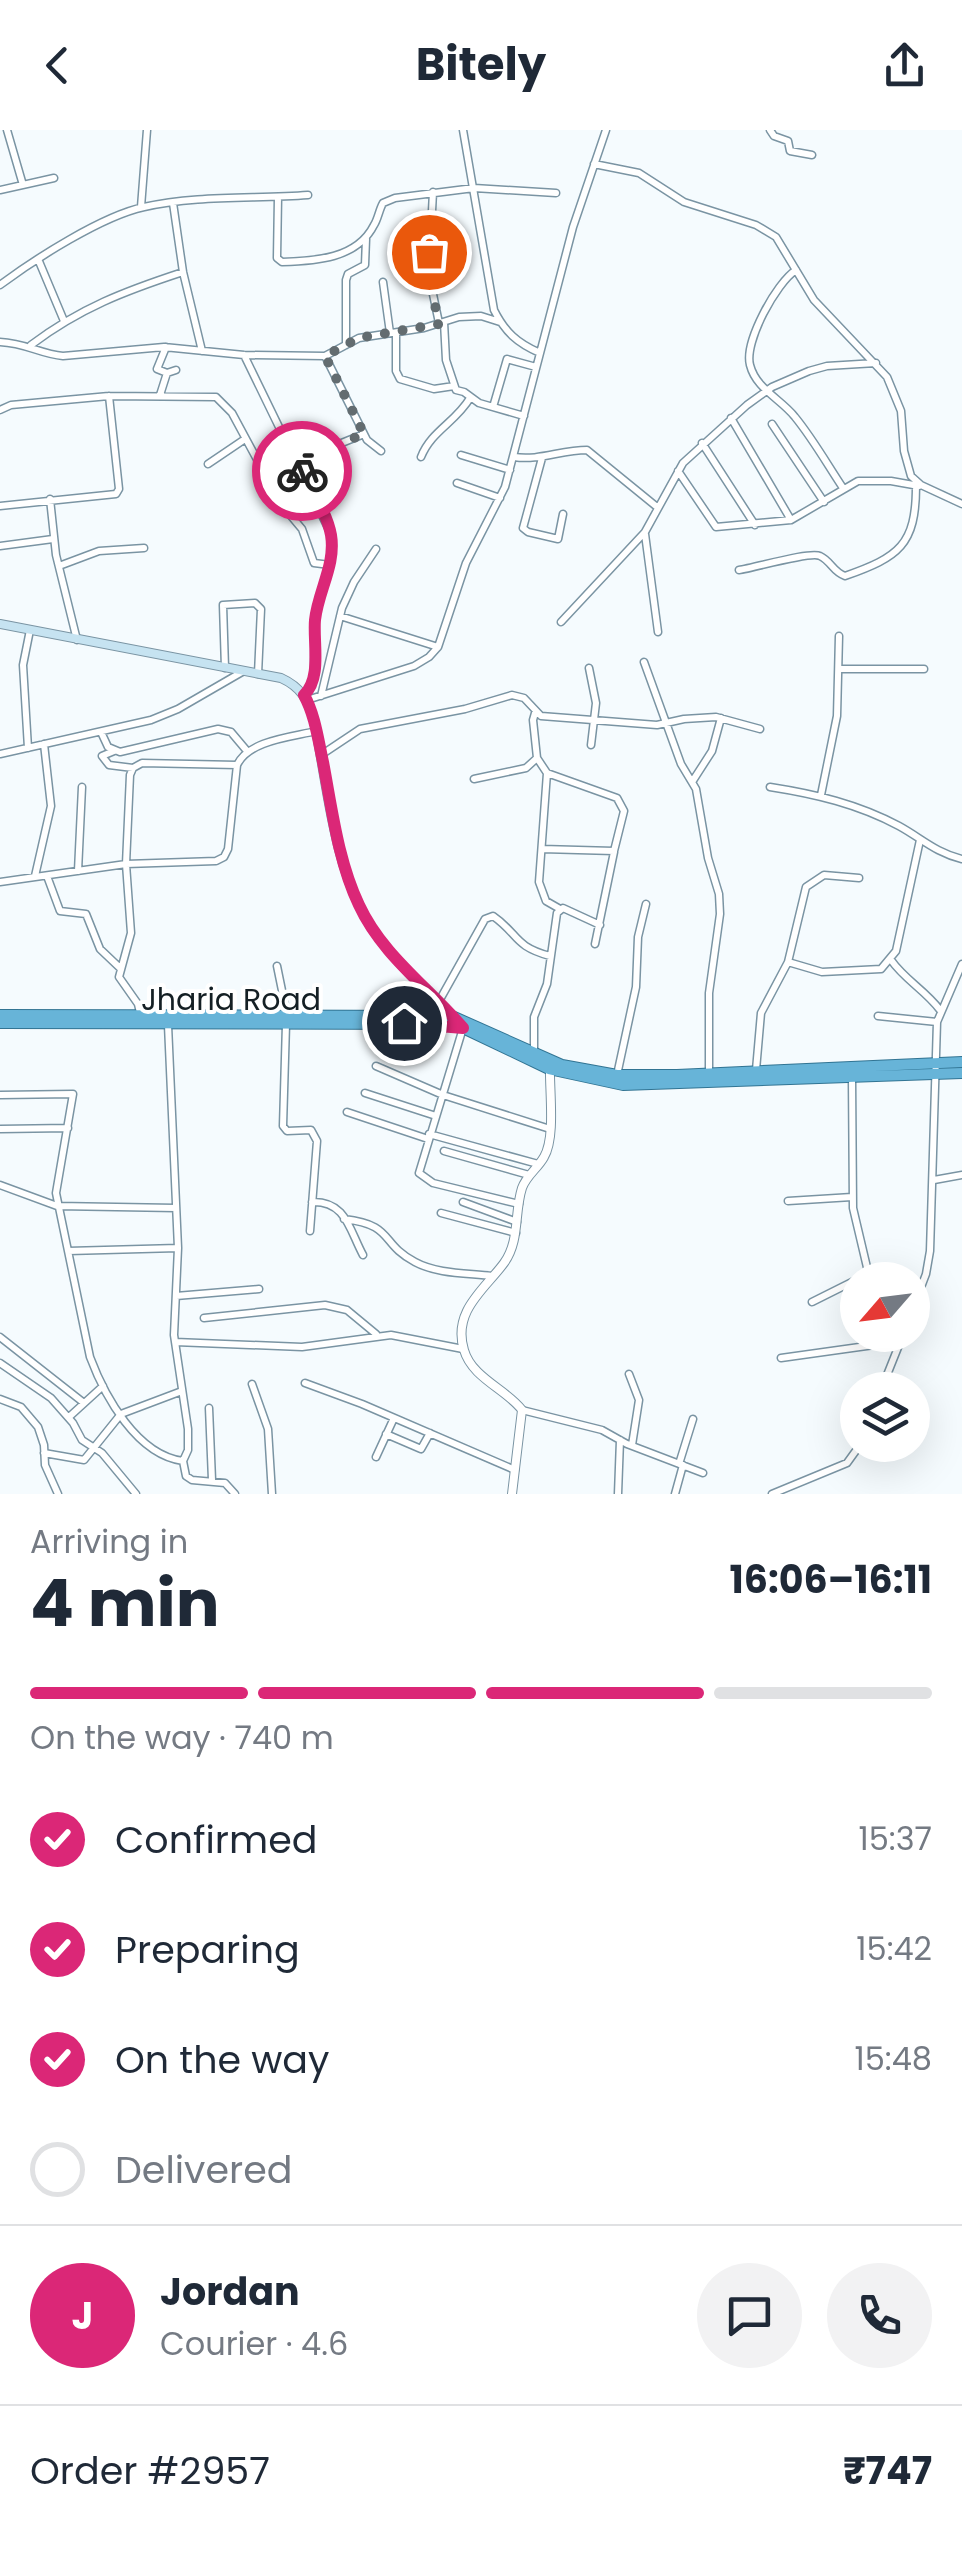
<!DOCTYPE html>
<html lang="en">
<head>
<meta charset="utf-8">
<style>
  :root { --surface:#fff; --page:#f2f2f3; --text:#1f2937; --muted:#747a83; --line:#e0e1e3; --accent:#db2777 }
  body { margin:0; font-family:Poppins,sans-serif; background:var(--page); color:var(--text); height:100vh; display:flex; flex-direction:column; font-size:38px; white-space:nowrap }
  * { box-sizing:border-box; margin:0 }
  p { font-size:32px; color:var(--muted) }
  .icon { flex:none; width:55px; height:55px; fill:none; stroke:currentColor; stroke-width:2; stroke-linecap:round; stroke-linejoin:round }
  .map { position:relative; height:1364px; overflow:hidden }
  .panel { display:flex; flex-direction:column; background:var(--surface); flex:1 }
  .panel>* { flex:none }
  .needle { width:65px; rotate:242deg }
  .buttons { position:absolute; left:840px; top:1132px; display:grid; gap:20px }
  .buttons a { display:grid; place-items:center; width:90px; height:90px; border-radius:50%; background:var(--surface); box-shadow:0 10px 40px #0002; font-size:50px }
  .pin { position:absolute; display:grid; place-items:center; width:85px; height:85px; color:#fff; margin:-42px; border:5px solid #fff; border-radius:50%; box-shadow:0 2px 10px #0007 }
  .courier { position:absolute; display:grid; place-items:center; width:100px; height:100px; margin:-50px; border:8px solid #db2777; border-radius:50%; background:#fff; color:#222; box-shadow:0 2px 12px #0007 }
  .head em { font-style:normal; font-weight:700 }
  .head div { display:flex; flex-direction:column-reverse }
  .head { display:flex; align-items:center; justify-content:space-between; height:170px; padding:0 30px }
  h1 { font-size:65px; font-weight:700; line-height:75px }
  .bar { display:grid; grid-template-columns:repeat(4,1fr); gap:15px 10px; align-content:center; height:120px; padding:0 30px }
  .bar i { height:12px; border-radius:8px; background:var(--line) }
  .bar .current { background:var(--accent) }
  .bar p { grid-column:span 4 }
  .line { display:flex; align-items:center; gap:25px; padding:0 30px; border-top:2px solid var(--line) }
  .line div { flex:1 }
  .round { display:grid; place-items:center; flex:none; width:105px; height:105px; border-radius:52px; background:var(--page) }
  ol { padding:0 30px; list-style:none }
  li { display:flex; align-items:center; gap:30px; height:110px }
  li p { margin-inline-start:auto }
  li .icon { padding:10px; border-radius:50%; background:var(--accent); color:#fff; stroke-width:4 }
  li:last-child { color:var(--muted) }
  li i { width:55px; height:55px; border:5px solid var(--line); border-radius:50% }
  header { display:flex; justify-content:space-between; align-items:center; height:130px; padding:0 30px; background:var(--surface); font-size:45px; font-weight:700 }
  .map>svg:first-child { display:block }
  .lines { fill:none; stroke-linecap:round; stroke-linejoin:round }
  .minor-casing { stroke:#7a94a3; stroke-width:9 }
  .tertiary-casing { stroke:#7a94a3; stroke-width:10 }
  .secondary-casing { stroke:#7a94a3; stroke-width:10 }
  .trunk-casing { stroke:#317493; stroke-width:12 }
  .minor { stroke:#fff; stroke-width:6 }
  .tertiary { stroke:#fff; stroke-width:8 }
  .secondary { stroke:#c6e3f1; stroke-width:8 }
  .trunk { stroke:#67b4d8; stroke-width:10 }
  .done { stroke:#636c70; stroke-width:10; stroke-dasharray:0 18 }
  .route { stroke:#db2777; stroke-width:12 }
  .labels { text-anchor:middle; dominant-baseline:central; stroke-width:8; stroke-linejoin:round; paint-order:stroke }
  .street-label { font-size:30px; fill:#141f24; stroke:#fff }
</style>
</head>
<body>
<header><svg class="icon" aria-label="back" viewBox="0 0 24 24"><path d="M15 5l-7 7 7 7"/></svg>Bitely<svg class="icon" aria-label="share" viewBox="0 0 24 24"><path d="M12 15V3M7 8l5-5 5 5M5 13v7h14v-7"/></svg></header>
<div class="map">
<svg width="962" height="1364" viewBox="0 0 962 1364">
  <rect width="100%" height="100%" fill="#f5fbfe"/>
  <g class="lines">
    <defs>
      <path id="minor" d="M 7,0 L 23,55
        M 463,0 L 494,180 C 505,202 517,213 540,223
        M 770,0 L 774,6 L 788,11 L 790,21 L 812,25
        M 594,34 L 639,43 L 684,72 L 756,95 L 776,107 L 814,170 L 887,247 L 901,281 L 904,321 L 911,346 L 921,355 L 962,374
        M 0,60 L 54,48
        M 433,62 L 432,81 L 441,113 L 438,120 L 425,126 L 439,193
        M 278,67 L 277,128 L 282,132 C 315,131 357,129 374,95 C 378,89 379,80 383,73 L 395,68 L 474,58 L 556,63
        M 173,73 L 183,142 L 202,221
        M 141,77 L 147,0
        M 38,129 L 64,191
        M 796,140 C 776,153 744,212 750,235 C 756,259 781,269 795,287 C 813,309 827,334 843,358
        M 383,152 L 390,203
        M 0,155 C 35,129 102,86 144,77 C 196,65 254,69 308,65
        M 444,192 L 446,230 L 456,260 L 464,262 L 479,273 L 524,286
        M 396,203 L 396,241 L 400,249 L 434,259 L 454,256
        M 0,212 C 26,213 40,224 63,226 L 164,217 L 244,225 L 325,226 L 359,208 L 424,198 L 459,187 L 481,186 L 500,192
        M 31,215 C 80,178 125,161 183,142
        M 346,215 L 346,150 L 348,144 L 365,135 L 366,109
        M 166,217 L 157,239 L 167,243 L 176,240
        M 244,225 L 331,404 L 330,435 L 315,487 L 314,546 L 310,559 L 304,565
        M 325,226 L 367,310 L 381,321
        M 160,265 L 167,243
        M 493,277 L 507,229 L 536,237
        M 0,280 L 11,275 L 109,266 L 216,267 L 232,283 L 281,374 L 302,399 L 314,433 L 330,435
        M 731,288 L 791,390
        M 772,294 L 824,372
        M 702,313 L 755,395
        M 461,325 L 510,340
        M 421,327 C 431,301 456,292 470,268
        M 514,327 C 539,331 561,320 587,320 L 657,377
        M 542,328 L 523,398 L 528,402 L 558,409 L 563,384
        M 297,331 L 364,304
        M 208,334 L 245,309
        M 678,341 L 716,397 L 791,390 L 858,351 L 891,351 L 919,356
        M 457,353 L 500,368
        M 50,369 L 56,425 L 77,510
        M 0,376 L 116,364 L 119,359 L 109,266
        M 645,404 L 658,502
        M 0,416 L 53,409
        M 59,436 L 99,421 L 144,418
        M 739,440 C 754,438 811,421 820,426 C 831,431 833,442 845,446 C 899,427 916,415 916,356
        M 340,486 L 438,517
        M 561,492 L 645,402 L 683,333 L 747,275 L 772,257 L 809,241 L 827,236 L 876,233
        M 644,532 L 681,634 L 696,659 L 708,728 L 719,764 L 720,784 L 709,863 L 709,943
        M 225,538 L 223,475 L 255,473 L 261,479 L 258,544
        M 589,538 L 596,573 L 591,615
        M 840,539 L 924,539
        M 321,566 L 342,478 L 354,452 L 376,419
        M 307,570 L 414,536 L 429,527 L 438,517 L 466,433 L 505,357 L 573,97 L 606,0
        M 535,583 L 533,590 L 537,628 L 547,643 L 539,752 L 546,771 L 560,779
        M 101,602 L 108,617 L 120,622 L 218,599 L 231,602 L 247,621
        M 28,618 L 23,535 L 30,500
        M 114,621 L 102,626 L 109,635 L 133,638
        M 0,624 L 151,590 L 178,579 L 242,542
        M 321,625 L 360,599 L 465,579 L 512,565 L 524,568 L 541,586 L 657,595 L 684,589 L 716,587 L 760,599
        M 474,649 L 526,638 L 537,628
        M 692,652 L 712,621 L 721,588
        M 770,657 C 815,664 858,674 899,696 C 921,708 936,723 962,729
        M 821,665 L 837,586 L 839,506
        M 542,719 L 614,721 L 624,681 L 617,668 L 547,643
        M 78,741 L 82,657
        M 35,746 L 51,676 L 44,614
        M 47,746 L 60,781 L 86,784 L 100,819 L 120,838
        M 0,752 L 126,734 L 216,731 L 224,727 L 228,719 L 237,635 C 249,610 292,607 316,601
        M 595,814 L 614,722
        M 891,830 C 905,850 925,860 940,880
        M 788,832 L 822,842 L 881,839 L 896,821 L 920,710
        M 277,836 L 287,885
        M 438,873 L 485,789 L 493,786 C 519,804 513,816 550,826
        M 878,886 L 937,892
        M 141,887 L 138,874 L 119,847 L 131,803 L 126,734 L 130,645 L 133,638 L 142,633 L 237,635
        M 286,894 L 283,996 L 287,1001 L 311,1000 L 317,1011 L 310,1101
        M 463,898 L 419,1043 L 433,1053 L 519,1074
        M 534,922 L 534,887 L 547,854 L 557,783 L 563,778 L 600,795
        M 376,936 L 443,965 L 550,999
        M 756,940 L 761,883 L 788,832 L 806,757 L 824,745 L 859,748
        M 617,945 L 636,857 L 638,807 L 646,774
        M 852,948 L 853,1078 L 870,1150
        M 365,963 L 436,986
        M 0,965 L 73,964 L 56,1063 L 90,1227 C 105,1267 137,1325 183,1331 L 188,1320 L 188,1299 L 174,1205 L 178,1118 L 168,895
        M 347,982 L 428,1009
        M 0,999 L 68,998
        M 429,1004 L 538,1034
        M 444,1021 L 529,1045
        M 934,1050 L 962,1045
        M 0,1055 L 57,1076 L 176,1078
        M 788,1071 L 852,1067
        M 312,1072 C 346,1071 349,1099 363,1125
        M 463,1072 L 517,1092
        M 441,1083 L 516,1103
        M 344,1089 C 395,1095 379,1113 415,1132 C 437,1144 467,1143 492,1146
        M 68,1121 L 178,1118
        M 176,1166 L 259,1159
        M 812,1172 L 868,1144
        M 912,1181 L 926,1144 L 930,1121 L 937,892 L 962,834
        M 204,1188 L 325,1175 L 347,1180 L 376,1204
        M 0,1207 L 84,1273
        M 175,1212 L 302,1217 L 391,1205 L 463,1219
        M 781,1228 L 881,1214 L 887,1205
        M 0,1233 L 51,1268 L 73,1293 L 82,1310 L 102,1323 L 136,1364
        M 629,1244 L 639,1270 L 632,1315
        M 305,1253 L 362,1274 L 515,1340
        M 252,1254 L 268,1299 L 272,1364
        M 881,1260 L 903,1205
        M 0,1269 L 21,1277 L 38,1297 L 44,1315 L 45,1335 L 58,1364
        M 209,1278 L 212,1350
        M 522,1280 L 602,1300 L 627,1314 L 703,1343
        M 69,1287 L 103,1256
        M 386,1304 L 421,1319 L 430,1303
        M 44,1323 L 84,1330 L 121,1284 L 182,1261
        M 376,1327 L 394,1288
        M 183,1331 L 186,1346 L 192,1350 L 225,1353 L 235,1364
        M 679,1334 L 693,1289
        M 618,1364 L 620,1310
        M 675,1364 L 683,1335
        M 772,1364 L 847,1333 L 860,1315"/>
      <path id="tertiary" d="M 512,1364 L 522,1280 C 506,1259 472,1248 464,1220 C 452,1181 485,1159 504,1133 C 520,1111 514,1083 522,1058 C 526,1046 538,1038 544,1027 C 556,1007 549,959 550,935"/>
      <path id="secondary" d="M 0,494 L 281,548 C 301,557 308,570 314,590 C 328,657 333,738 371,797 C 393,831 425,858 453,887"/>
      <path id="trunk" d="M 0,885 L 452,886 L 562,935 L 617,945 L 677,945 L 962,932
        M 0,893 L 440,894 L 463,898 L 549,939 L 623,955 L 962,943"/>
    </defs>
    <use href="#minor" class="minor-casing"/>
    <use href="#tertiary" class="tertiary-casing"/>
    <use href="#secondary" class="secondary-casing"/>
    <use href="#trunk" class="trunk-casing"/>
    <use href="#minor" class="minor"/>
    <use href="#tertiary" class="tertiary"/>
    <use href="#secondary" class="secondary"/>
    <use href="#trunk" class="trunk"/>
  </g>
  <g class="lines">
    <path class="done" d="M 302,341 L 298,331 L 364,304 L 325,226 L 359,208 L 439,194 L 425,128 L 429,122"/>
    <path class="route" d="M 302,341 C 312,361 327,383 331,405 C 336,435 318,461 315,490 C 313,513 322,548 304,565 C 315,585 318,609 323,632 C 332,679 338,731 359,775 C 382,825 428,857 463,898 L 404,893"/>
  </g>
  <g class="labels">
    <g class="street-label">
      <text x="231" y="869">Jharia Road</text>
    </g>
  </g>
</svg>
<div class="buttons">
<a><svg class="needle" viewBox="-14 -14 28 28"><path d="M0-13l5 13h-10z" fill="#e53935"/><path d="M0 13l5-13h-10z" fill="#747a83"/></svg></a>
<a><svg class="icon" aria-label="layers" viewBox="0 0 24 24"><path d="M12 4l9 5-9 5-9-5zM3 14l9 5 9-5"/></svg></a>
</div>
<div class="pin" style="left:429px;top:122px;background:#ea580c"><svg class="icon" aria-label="bag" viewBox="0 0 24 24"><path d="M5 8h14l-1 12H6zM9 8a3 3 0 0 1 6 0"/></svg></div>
<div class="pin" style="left:404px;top:893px;background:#1f2937"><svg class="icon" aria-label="home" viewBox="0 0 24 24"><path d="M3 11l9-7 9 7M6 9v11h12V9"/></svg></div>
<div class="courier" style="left:302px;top:341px"><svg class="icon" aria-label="bike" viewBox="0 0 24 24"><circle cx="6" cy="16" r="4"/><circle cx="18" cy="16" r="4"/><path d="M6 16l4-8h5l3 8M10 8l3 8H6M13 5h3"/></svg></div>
</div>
<section class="panel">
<div class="head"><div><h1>4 min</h1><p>Arriving in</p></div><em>16:06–16:11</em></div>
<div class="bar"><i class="current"></i><i class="current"></i><i class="current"></i><i></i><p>On the way · 740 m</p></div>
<ol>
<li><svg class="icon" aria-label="check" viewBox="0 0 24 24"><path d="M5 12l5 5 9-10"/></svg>Confirmed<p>15:37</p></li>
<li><svg class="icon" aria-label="check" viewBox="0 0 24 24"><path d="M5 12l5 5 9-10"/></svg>Preparing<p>15:42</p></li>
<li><svg class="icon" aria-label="check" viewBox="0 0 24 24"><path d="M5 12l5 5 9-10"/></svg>On the way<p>15:48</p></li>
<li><i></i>Delivered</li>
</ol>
<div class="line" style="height:180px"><b class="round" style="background:var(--accent);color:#fff">J</b><div><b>Jordan</b><p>Courier · 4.6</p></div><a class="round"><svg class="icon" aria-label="chat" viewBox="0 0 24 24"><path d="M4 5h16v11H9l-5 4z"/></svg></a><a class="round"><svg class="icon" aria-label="phone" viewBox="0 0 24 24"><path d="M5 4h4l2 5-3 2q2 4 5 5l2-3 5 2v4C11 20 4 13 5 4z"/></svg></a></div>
<div class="line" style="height:130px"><div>Order #2957</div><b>₹747</b></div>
</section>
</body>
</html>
